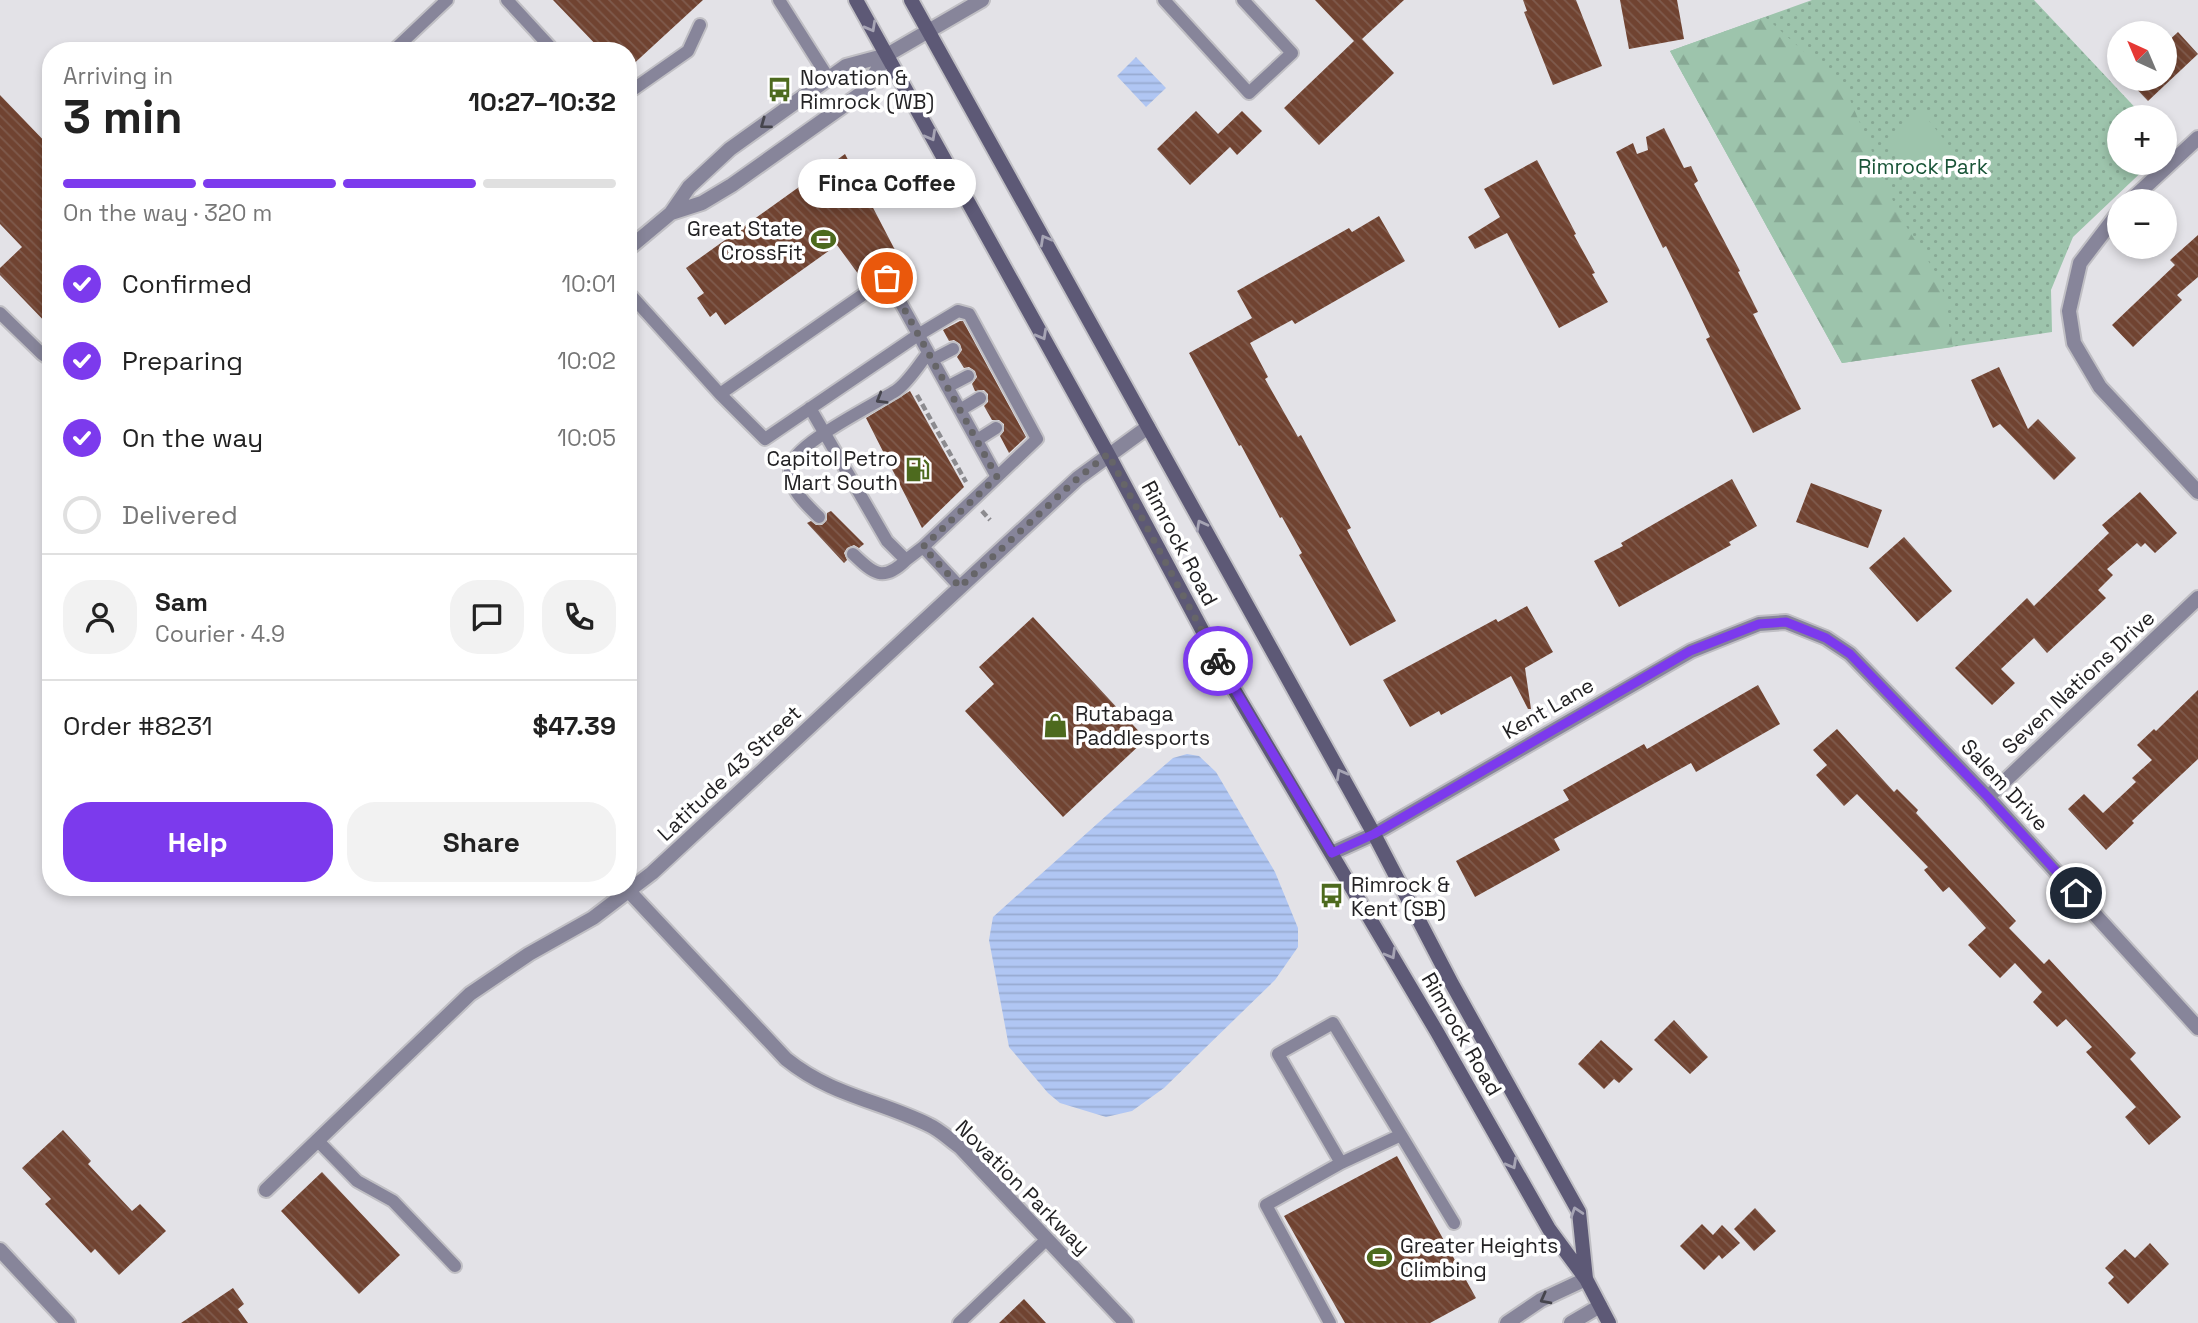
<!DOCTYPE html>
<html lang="en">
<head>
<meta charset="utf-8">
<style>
  :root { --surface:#fff; --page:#f2f2f2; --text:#222; --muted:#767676; --line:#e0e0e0; --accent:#7c3aed }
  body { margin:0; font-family:"Space Grotesk",sans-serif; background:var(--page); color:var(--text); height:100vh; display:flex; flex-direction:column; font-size:26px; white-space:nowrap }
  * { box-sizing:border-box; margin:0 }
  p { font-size:23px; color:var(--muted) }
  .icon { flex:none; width:38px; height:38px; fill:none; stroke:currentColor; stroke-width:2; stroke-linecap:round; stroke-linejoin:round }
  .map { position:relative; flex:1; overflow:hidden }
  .side { position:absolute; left:42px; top:42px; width:595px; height:854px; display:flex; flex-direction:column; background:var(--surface); border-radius:28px; box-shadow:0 4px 10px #0003 }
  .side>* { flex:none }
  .needle { width:46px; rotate:316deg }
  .fabs { position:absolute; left:2107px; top:21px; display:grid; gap:14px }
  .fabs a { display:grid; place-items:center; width:70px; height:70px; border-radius:50%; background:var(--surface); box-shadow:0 4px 10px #0003; font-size:35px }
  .pin { position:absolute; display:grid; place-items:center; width:60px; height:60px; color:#fff; margin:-30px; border:4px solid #fff; border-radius:50%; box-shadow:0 2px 7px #0007 }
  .courier { position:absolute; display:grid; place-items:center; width:70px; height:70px; margin:-35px; border:5px solid #7c3aed; border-radius:50%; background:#fff; color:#222; box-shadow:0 2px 9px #0007 }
  .bubble { position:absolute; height:49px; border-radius:24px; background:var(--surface); box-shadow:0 4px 10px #0003; font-size:23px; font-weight:800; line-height:49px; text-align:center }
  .head em { font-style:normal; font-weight:800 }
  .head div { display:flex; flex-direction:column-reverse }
  .head { display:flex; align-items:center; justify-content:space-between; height:119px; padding:0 21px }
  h1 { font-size:46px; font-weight:800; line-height:52px }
  .bar { display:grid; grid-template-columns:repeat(4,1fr); gap:10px 7px; align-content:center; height:84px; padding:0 21px }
  .bar i { height:9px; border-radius:5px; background:var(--line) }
  .bar .selected { background:var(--accent) }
  .bar p { grid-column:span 4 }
  .line { display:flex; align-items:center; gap:18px; padding:0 21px; border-top:2px solid var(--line) }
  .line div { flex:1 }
  .round { display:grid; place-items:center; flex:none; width:74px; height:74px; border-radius:28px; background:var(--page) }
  ol { padding:0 21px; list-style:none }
  li { display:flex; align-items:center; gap:21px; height:77px }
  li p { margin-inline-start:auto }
  li .icon { padding:7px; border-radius:50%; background:var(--accent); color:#fff; stroke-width:4 }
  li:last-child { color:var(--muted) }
  li i { width:38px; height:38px; border:4px solid var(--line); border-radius:50% }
  .primary-button { display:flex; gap:14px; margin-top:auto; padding:14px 21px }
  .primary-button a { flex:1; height:80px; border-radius:28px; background:var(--accent); color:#fff; font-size:28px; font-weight:800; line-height:80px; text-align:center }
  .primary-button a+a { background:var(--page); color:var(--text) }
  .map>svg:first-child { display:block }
  .green { fill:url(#green-dots) }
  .forest { fill:url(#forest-firs) }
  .pitch { fill:#9dc4ac }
  .water { fill:url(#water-rules) }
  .building { fill:url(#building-back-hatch) }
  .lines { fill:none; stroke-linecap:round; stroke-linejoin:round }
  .service-casing { stroke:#c0bfc4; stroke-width:16 }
  .minor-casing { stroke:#c0bfc4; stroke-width:18 }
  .tertiary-casing { stroke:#c0bfc4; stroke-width:18 }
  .secondary-casing { stroke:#c0bfc4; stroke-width:18 }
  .path { stroke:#8c8b8f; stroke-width:4.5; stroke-dasharray:7 3.5; stroke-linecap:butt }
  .service { stroke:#87859a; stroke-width:12 }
  .minor { stroke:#87859a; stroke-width:14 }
  .tertiary { stroke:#87859a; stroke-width:14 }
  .secondary { stroke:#5d5976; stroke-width:14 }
  .oneway { stroke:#a6a4b4 }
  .oneway2 { stroke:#46454d }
  .done { stroke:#666568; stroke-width:7; stroke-dasharray:0 12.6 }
  .route { stroke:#7c3aed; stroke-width:9 }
  .labels { text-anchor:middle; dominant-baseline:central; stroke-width:7; stroke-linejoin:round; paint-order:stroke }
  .poi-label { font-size:21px; fill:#232224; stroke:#fff; text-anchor:start }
  .park-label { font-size:21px; fill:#195437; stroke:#fff }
  .street-label { font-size:21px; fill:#232224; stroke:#fff }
</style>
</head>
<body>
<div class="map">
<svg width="2198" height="1323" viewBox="0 0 2198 1323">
  <defs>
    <pattern id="green-dots" width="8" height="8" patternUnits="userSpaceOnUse" patternTransform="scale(1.75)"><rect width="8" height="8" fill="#9dc4ac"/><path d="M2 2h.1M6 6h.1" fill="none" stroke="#87a894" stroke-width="1.8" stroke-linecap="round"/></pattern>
    <pattern id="forest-firs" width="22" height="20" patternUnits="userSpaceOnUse" patternTransform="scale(1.75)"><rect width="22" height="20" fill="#9dc4ac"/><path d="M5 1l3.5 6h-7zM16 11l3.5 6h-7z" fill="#87a894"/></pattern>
    <pattern id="water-rules" width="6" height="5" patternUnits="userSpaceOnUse" patternTransform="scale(1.75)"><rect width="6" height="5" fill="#b0c6f3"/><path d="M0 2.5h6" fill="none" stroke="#97aad0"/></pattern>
    <pattern id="building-back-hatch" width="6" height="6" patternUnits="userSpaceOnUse" patternTransform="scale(1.75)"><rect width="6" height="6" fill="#704331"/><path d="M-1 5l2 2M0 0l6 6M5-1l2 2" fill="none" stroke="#7f5b4d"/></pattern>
  </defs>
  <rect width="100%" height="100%" fill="#e3e2e7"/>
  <path class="green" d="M 1812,0 L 2034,0 L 2144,117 L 2119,117 L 2119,163 L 2151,163 L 2073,237 L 2051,290 L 2052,332 L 1842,363 L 1670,51 Z"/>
  <path class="forest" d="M 1765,17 L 1845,88 L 1899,215 L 1941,281 L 1953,347 L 1842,363 L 1670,51 Z"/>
  <path class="pitch" d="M 1921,111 L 1955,153 L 1918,184 L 1883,142 Z"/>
  <path class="water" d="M 1136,57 L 1166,88 L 1146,107 L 1117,76 Z
    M 1187,754 L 1199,756 L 1216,772 L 1275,872 L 1298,928 L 1298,947 L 1275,980 L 1164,1088 L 1132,1111 L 1106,1117 L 1060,1103 L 1048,1093 L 1009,1047 L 989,940 L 993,917 L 1117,806 L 1173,758 Z"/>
  <path class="building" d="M 553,0 L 703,0 L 628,69 L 628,51 L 602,51 Z
    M 1315,0 L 1404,0 L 1362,39 L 1394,73 L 1319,145 L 1284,108 L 1354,41 Z
    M 1523,0 L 1576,0 L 1602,66 L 1553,85 L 1524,12 L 1527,11 Z
    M 1620,0 L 1677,0 L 1684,39 L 1629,49 Z
    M 2178,32 L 2198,54 L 2148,101 L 2127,79 L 2165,79 L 2165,44 Z
    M 0,95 L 51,148 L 51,328 L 0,275 L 0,268 L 22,247 L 0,224 Z
    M 1196,111 L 1218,134 L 1242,111 L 1262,131 L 1237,155 L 1230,147 L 1190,185 L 1157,149 Z
    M 1664,128 L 1684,168 L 1691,166 L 1698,181 L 1694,184 L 1740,271 L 1738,272 L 1758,312 L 1753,314 L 1801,409 L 1753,433 L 1706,339 L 1710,337 L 1692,299 L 1666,246 L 1663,248 L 1616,152 L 1633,143 L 1637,154 L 1648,150 L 1646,137 Z
    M 845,154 L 895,250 L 859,275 L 837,245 L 725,325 L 716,312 L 710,317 L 697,298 L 704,293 L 686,268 Z
    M 1537,160 L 1576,234 L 1574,235 L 1595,273 L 1592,274 L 1608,302 L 1559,328 L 1507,233 L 1475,249 L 1468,237 L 1500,217 L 1484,189 Z
    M 1379,216 L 1405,261 L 1295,324 L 1292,320 L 1250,343 L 1268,377 L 1265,379 L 1298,437 L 1301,435 L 1351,528 L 1347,530 L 1396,621 L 1350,646 L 1299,555 L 1302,553 L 1282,517 L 1280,518 L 1241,445 L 1239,446 L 1189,353 L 1252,318 L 1237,291 L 1349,228 L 1352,232 Z
    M 2198,235 L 2198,277 L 2177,295 L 2182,300 L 2133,347 L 2112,325 L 2175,265 L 2170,260 Z
    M 960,321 L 963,321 L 1026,437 L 1009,453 L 1000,436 L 1004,431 L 1004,424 L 999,420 L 992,420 L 984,406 L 988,402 L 988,394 L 984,390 L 975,391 L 972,384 L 977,377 L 975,371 L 969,367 L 964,368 L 957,357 L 962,350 L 960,344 L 954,340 L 949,341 L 943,330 Z
    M 1999,367 L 2028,429 L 2038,419 L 2076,458 L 2054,480 L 2000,424 L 1993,428 L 1971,380 Z
    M 910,391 L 964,487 L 922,528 L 866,418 Z
    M 1732,479 L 1757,526 L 1729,542 L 1731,545 L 1619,607 L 1594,561 L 1623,546 L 1621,543 Z
    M 1811,483 L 1882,510 L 1868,548 L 1796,522 Z
    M 2140,492 L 2177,533 L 2155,553 L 2145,543 L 2141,547 L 2137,543 L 2107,569 L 2113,575 L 2098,590 L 2106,598 L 2047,653 L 2034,638 L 2001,669 L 2015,683 L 1992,705 L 1955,668 L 2027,598 L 2034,606 L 2109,533 L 2102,525 Z
    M 831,511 L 864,544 L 859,548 L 854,545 L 847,548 L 844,553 L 847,560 L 844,563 L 807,523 L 811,521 L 816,525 L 822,525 L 827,520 L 827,513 Z
    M 1904,537 L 1952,591 L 1917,622 L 1869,568 Z
    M 1527,606 L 1553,652 L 1525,668 L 1531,709 L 1528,709 L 1511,676 L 1441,715 L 1439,711 L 1410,727 L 1383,680 L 1496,619 L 1498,622 Z
    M 1033,617 L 1146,739 L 1063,817 L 965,711 L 994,684 L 979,667 Z
    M 1758,685 L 1780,724 L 1696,772 L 1691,763 L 1554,839 L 1560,850 L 1475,897 L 1456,861 L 1569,800 L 1563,790 L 1644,744 L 1647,749 Z
    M 2198,690 L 2198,759 L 2132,821 L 2134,823 L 2106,850 L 2068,809 L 2084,794 L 2103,813 L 2136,782 L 2132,778 L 2152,760 L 2137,745 L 2154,729 L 2156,731 Z
    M 1837,729 L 1894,792 L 1897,789 L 1918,810 L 1916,813 L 2016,921 L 2009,928 L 2044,964 L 2049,959 L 2136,1053 L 2130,1059 L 2181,1117 L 2149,1145 L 2125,1117 L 2136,1107 L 2086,1052 L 2092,1047 L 2066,1019 L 2057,1027 L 2033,1002 L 2042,992 L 2015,963 L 2000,978 L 1968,945 L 1986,928 L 1949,887 L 1943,892 L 1924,870 L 1928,867 L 1857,794 L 1844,806 L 1816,775 L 1827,765 L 1813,750 Z
    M 1674,1020 L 1708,1057 L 1690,1074 L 1654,1040 Z
    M 1601,1040 L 1633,1069 L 1619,1083 L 1614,1079 L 1604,1089 L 1578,1064 Z
    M 63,1130 L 91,1161 L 88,1164 L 132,1211 L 140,1204 L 166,1231 L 119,1275 L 95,1249 L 91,1253 L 45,1204 L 51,1199 L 22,1168 Z
    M 1397,1156 L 1476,1298 L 1430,1323 L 1345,1323 L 1284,1216 Z
    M 322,1172 L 400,1255 L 359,1294 L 281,1211 Z
    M 1755,1208 L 1776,1231 L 1754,1251 L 1734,1229 Z
    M 1702,1224 L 1713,1235 L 1722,1225 L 1740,1243 L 1722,1259 L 1719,1255 L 1704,1270 L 1680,1246 Z
    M 2150,1243 L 2169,1264 L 2128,1304 L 2108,1283 L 2114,1277 L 2105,1268 L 2125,1249 L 2135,1258 Z
    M 233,1288 L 244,1304 L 238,1309 L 248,1323 L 181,1323 Z
    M 1024,1299 L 1046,1323 L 999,1323 Z"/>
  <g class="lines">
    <defs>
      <path id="service" d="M 507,0 L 554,51
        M 779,0 L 829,79
        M 1164,0 L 1249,93 L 1292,53 L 1243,0
        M 393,51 L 447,0
        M 628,93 L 688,51 L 700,25
        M 628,292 L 720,394 L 887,278 L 997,477 L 923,547 L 960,587
        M 0,313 L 42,354 L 51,360
        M 932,360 L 953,349
        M 947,387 L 968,376
        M 720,394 L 765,439 L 918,335 L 958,311 L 969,314 L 1037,439 L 997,477
        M 810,408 L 887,541 L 906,560 L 923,547
        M 960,410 L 980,398
        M 977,440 L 996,428
        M 819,517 C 805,503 789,490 790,468 C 791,445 876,404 897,390 C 909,381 919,365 928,353
        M 853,554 C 873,573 883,583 906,560
        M 317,1140 L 357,1181 L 393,1201 L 455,1266
        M 1341,1163 L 1278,1054 L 1333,1023 L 1401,1135
        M 959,1323 L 1047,1239
        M 1330,1323 L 1266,1205 L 1341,1163 L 1401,1135 L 1454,1223"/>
      <path id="minor" d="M 2130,201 L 2198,138
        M 2119,212 L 2080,263 L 2069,311 L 2074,343 L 2100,387 L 2198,492
        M 671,213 L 702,203 L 732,185 L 863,92 L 887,55
        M 628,249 L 671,213 L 689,187 L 730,149 L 846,66 L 887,55
        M 1988,797 L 2198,598
        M 1332,853 L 1374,834 L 1691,651 L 1759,624 L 1786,622 L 1826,638 L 1850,654 L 1988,797 L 2198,1028
        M 625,887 L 786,1059 C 832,1096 878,1100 929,1125 C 940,1130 950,1140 960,1147 L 1126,1323
        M 266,1190 L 470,994 L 529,954 L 593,918 L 652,873 L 1078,478 L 1148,427
        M 0,1250 L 68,1323
        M 1507,1323 L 1541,1300 L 1586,1279
        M 1571,1323 L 1600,1306"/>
      <path id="tertiary" d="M 887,55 L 982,0"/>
      <path id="secondary" d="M 856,0 L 1108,454 L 1232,686 L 1437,1032 L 1549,1229 L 1586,1279 L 1609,1323
        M 911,0 L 1374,834 L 1452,984 L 1579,1212 L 1586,1279"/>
    </defs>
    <use href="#service" class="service-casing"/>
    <use href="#minor" class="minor-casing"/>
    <use href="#tertiary" class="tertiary-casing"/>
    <use href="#secondary" class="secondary-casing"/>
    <path class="path" d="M 917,395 L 966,482
      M 982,511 L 990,520"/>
    <use href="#service" class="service"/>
    <use href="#minor" class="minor"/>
    <use href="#tertiary" class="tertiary"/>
    <use href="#secondary" class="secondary"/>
  </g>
  <defs><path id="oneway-chevron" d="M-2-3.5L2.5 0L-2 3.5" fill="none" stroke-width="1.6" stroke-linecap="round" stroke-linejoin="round" transform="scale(1.75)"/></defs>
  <g class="oneway">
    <use href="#oneway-chevron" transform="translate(871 27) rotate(61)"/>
    <use href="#oneway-chevron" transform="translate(931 136) rotate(61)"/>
    <use href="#oneway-chevron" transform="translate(1045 240) rotate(-119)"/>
    <use href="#oneway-chevron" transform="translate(1042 335) rotate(61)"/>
    <use href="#oneway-chevron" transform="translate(1201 525) rotate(-118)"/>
    <use href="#oneway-chevron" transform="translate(1341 774) rotate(-119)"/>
    <use href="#oneway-chevron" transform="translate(1391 954) rotate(60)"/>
    <use href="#oneway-chevron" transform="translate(1512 1164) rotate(61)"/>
    <use href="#oneway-chevron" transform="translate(1576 1212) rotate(-108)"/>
  </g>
  <g class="oneway2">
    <use href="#oneway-chevron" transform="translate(765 124) rotate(144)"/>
    <use href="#oneway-chevron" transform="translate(881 399) rotate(149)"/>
    <use href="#oneway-chevron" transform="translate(1545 1299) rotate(152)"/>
  </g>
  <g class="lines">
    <path class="done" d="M 887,278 L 997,477 L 923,547 L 960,587 L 1078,478 L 1108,454 L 1218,661"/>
    <path class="route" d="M 1218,661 L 1332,853 L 1374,834 L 1690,651 L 1759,624 L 1786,622 L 1826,638 L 1850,654 L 1988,797 L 2076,893"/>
  </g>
  <defs>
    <symbol id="bus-bare" viewBox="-9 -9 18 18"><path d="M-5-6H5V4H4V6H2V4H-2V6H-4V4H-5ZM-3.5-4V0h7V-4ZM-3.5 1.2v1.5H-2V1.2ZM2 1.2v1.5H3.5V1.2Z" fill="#4d6a1e" stroke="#fff" stroke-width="2.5" paint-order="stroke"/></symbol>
    <symbol id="stadium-bare" viewBox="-9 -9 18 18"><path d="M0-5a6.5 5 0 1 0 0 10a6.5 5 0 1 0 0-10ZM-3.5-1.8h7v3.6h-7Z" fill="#4d6a1e" stroke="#fff" stroke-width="2.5" paint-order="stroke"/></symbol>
    <symbol id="fuel-bare" viewBox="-9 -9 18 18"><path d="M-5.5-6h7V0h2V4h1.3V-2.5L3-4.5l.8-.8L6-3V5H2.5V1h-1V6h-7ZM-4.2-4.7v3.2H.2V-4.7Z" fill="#4d6a1e" stroke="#fff" stroke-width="2.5" paint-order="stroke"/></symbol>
    <symbol id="shop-bare" viewBox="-9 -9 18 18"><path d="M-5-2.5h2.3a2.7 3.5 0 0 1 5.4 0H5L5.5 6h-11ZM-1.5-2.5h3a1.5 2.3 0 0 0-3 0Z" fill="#4d6a1e" stroke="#fff" stroke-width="2.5" paint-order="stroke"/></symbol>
  </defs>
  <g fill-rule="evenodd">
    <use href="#bus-bare" x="762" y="72" width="35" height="35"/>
    <use href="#stadium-bare" x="806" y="222" width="35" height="35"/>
    <use href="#fuel-bare" x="900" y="452" width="35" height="35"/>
    <use href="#shop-bare" x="1038" y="708" width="35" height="35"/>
    <use href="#bus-bare" x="1314" y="878" width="35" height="35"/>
    <use href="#stadium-bare" x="1362" y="1240" width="35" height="35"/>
  </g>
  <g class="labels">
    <g class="poi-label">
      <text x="800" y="77">Novation &amp;<tspan x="800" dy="24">Rimrock (WB)</tspan></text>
      <text x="803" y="228" text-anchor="end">Great State<tspan x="803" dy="24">CrossFit</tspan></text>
      <text x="898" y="458" text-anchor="end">Capitol Petro<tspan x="898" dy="24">Mart South</tspan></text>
      <text x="1075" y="713">Rutabaga<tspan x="1075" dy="24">Paddlesports</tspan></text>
      <text x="1351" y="884">Rimrock &amp;<tspan x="1351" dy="24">Kent (SB)</tspan></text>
      <text x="1400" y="1245">Greater Heights<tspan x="1400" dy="24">Climbing</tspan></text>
    </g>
    <g class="park-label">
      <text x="1923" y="166">Rimrock Park</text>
    </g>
    <g class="street-label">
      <text transform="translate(1180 543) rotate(62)">Rimrock Road</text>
      <text transform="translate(2078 682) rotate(-43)">Seven Nations Drive</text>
      <text transform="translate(1548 708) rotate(-30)">Kent Lane</text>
      <text transform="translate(729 773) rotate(-43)">Latitude 43 Street</text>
      <text transform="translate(2005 785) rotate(47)">Salem Drive</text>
      <text transform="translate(1462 1034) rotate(60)">Rimrock Road</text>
      <text transform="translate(1023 1187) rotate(45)">Novation Parkway</text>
    </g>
  </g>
</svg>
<div class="fabs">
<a><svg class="needle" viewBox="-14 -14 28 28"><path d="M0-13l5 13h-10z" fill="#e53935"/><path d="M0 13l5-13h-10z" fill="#767676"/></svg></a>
<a>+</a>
<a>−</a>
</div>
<div class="pin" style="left:887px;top:278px;background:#ea580c"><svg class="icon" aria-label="bag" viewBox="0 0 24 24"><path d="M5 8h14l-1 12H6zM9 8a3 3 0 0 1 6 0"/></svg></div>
<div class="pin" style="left:2076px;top:893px;background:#1f2937"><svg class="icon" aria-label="home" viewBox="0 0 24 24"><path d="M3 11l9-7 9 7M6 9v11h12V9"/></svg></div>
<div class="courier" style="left:1218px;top:661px"><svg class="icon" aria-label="bike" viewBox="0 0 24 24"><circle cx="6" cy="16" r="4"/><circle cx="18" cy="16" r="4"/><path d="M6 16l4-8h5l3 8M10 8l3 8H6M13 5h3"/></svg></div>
<div class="bubble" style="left:798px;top:159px;width:178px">Finca Coffee</div>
<section class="side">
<div class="head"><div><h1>3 min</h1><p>Arriving in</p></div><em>10:27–10:32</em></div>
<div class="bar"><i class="selected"></i><i class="selected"></i><i class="selected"></i><i></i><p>On the way · 320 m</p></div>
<ol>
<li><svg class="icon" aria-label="check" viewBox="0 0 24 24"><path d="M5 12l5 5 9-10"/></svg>Confirmed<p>10:01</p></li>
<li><svg class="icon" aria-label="check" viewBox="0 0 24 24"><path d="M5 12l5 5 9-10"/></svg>Preparing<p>10:02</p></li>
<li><svg class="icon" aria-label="check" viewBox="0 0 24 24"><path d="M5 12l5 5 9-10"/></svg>On the way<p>10:05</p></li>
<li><i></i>Delivered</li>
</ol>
<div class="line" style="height:126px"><a class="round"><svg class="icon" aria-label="person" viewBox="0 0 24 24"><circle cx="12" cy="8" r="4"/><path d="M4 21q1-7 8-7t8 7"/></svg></a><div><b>Sam</b><p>Courier · 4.9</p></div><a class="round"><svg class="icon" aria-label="chat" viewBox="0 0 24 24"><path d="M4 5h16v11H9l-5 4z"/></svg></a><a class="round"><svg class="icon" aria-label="phone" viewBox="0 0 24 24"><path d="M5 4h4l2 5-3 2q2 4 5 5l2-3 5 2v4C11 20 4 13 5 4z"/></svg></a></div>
<div class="line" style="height:91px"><div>Order #8231</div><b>$47.39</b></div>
<div class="primary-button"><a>Help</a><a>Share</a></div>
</section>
</div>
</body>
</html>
